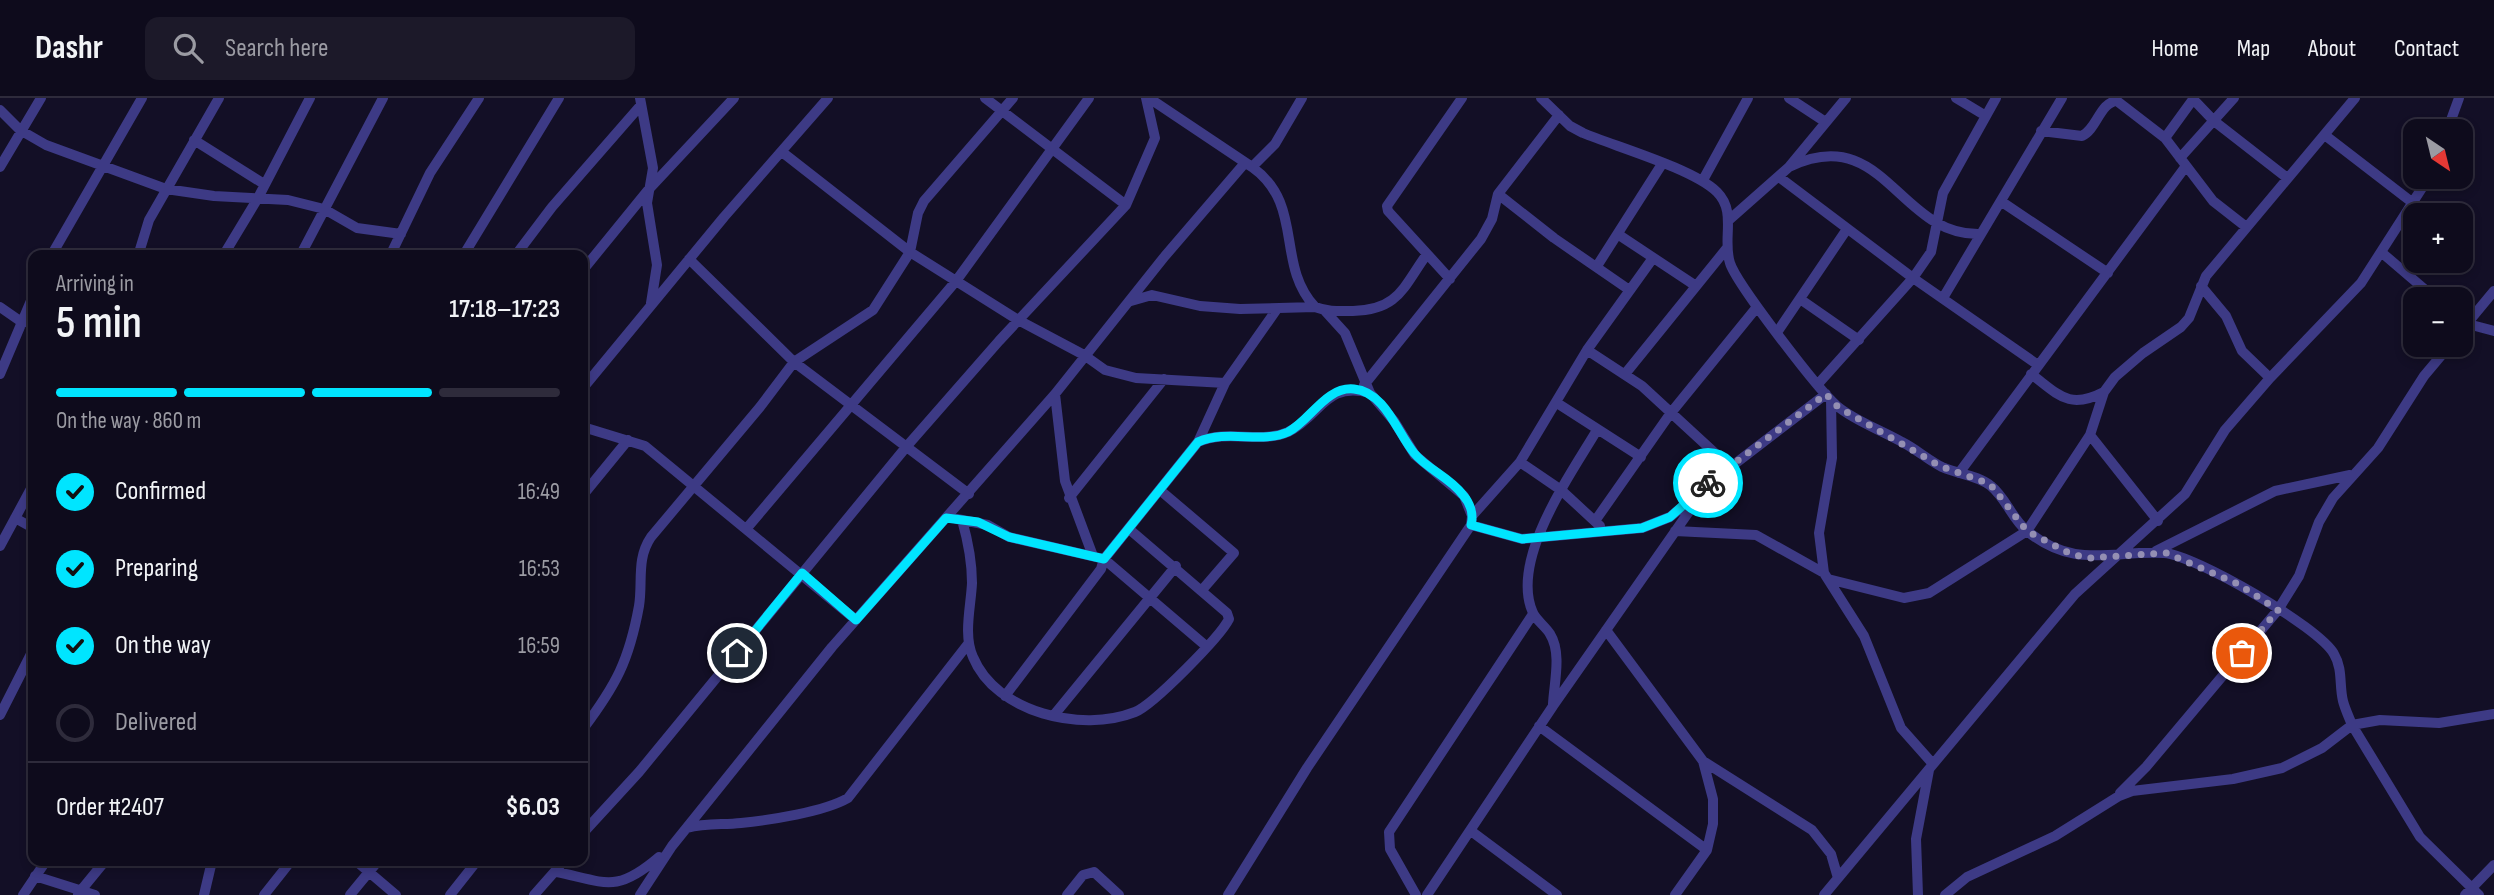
<!DOCTYPE html>
<html lang="en">
<head>
<meta charset="utf-8">
<style>
  :root { --surface:#0e0b1c; --page:#1c1929; --text:#f1f3f6; --muted:#9b9ba3; --line:#2e2b3b; --accent:#00e5ff }
  body { margin:0; font-family:"Sofia Sans Condensed",sans-serif; background:var(--page); color:var(--text); height:100vh; display:flex; flex-direction:column; font-size:26px; white-space:nowrap }
  * { box-sizing:border-box; margin:0 }
  p { font-size:23px; color:var(--muted) }
  .icon { flex:none; width:38px; height:38px; fill:none; stroke:currentColor; stroke-width:2; stroke-linecap:round; stroke-linejoin:round }
  .map { position:relative; flex:1; overflow:hidden }
  .side { position:absolute; left:28px; top:152px; width:560px; height:616px; display:flex; flex-direction:column; background:var(--surface); border-radius:14px; box-shadow:0 4px 10px #0003,0 0 0 2px var(--line) }
  .side>* { flex:none }
  .needle { width:46px; rotate:145deg }
  .controls { position:absolute; left:2403px; top:21px; display:grid; gap:14px }
  .controls a { display:grid; place-items:center; width:70px; height:70px; border-radius:14px; background:var(--surface); box-shadow:0 4px 10px #0003,0 0 0 2px var(--line); font-size:35px }
  .pin { position:absolute; display:grid; place-items:center; width:60px; height:60px; color:#fff; margin:-30px; border:4px solid #fff; border-radius:50%; box-shadow:0 2px 7px #0007 }
  .courier { position:absolute; display:grid; place-items:center; width:70px; height:70px; margin:-35px; border:5px solid #00e5ff; border-radius:50%; background:#fff; color:#222; box-shadow:0 2px 9px #0007 }
  .overview em { font-style:normal; font-weight:600 }
  .overview div { display:flex; flex-direction:column-reverse }
  .overview { display:flex; align-items:center; justify-content:space-between; height:119px; padding:0 28px }
  h1 { font-size:46px; font-weight:600; line-height:52px }
  .bar { display:grid; grid-template-columns:repeat(4,1fr); gap:10px 7px; align-content:center; height:84px; padding:0 28px }
  .bar i { height:9px; border-radius:5px; background:var(--line) }
  .bar .on { background:var(--accent) }
  .bar p { grid-column:span 4 }
  .line { display:flex; align-items:center; gap:18px; padding:0 28px; border-top:2px solid var(--line) }
  .line div { flex:1 }
  ol { padding:0 28px; list-style:none }
  li { display:flex; align-items:center; gap:21px; height:77px }
  li p { margin-inline-start:auto }
  li .icon { padding:7px; border-radius:50%; background:var(--accent); color:#111; stroke-width:4 }
  li:last-child { color:var(--muted) }
  li i { width:38px; height:38px; border:4px solid var(--line); border-radius:50% }
  header { display:flex; align-items:center; gap:42px; box-sizing:border-box; height:98px; padding:0 35px; background:var(--surface); border-bottom:2px solid var(--line) }
  header strong { font-size:33px }
  nav { display:flex; gap:38px; margin-inline-start:auto; font-size:24px }
  .search { width:490px; height:63px; background:var(--page); display:flex; align-items:center; gap:18px; box-sizing:border-box; padding:0 24px; border-radius:14px; color:var(--muted); font-size:26px }
  .map>svg:first-child { display:block }
  .lines { fill:none; stroke-linecap:round; stroke-linejoin:round }
  .street { stroke:#3d3a85; stroke-width:10 }
  .done { stroke:#948fb3; stroke-width:7; stroke-dasharray:0 12.6 }
  .route { stroke:#00e5ff; stroke-width:9 }
</style>
</head>
<body>
<header>
<strong>Dashr</strong>
<div class="search"><svg class="icon" aria-label="search" viewBox="0 0 24 24"><circle cx="10" cy="10" r="6"/><path d="M15 15l6 6"/></svg>Search here</div>
<nav><a>Home</a><a>Map</a><a>About</a><a>Contact</a></nav>
</header>
<div class="map">
<svg width="2494" height="797" viewBox="0 0 2494 797">
  <rect width="100%" height="100%" fill="#130f26"/>
  <g class="lines">
    <path class="street" d="M 640,0 L 653,70 L 647,105 L 657,167 L 651,205
      M 985,0 L 1126,107
      M 1149,0 L 1252,69 L 1275,46 L 1302,0
      M 1541,0 L 1570,28 L 1583,35 C 1617,49 1694,71 1717,94 C 1737,114 1722,141 1730,165 C 1736,185 1819,293 1837,308 C 1855,323 1881,332 1902,344 C 1916,351 1928,362 1942,369 C 1957,376 1978,377 1991,388 C 2006,400 2012,421 2027,433 C 2075,472 2111,452 2164,455 C 2195,457 2319,529 2334,556 C 2343,571 2339,587 2343,603 C 2345,611 2349,619 2352,627 L 2322,650 L 2282,670 L 2233,681 L 2132,693 L 2119,698 L 2055,738 L 1967,779 L 1945,797
      M 1789,0 L 1824,23
      M 1956,0 L 1986,18
      M 2193,1 L 2214,23 L 2286,79
      M 0,12 L 20,32 L 46,47 L 166,91 L 214,98 L 288,102 L 324,111 L 357,130 L 401,136
      M 2041,33 L 2082,38 C 2097,31 2100,4 2117,3 L 2165,40 L 2213,103 L 2245,128
      M 2447,33 L 2459,0
      M 2326,38 L 2413,105
      M 2165,40 L 2194,0
      M 194,42 L 264,86
      M 782,54 L 910,154 L 1018,222 L 1084,257 L 1105,272 L 1136,280 L 1225,285
      M 2180,60 L 2234,0
      M 0,69 L 41,0
      M 1252,69 C 1305,107 1275,166 1315,209
      M 1789,69 C 1885,23 1898,139 1981,136
      M 1779,79 L 1913,180 L 2038,267
      M 1703,82 L 1748,0
      M 1498,96 L 1554,140 L 1628,191
      M 2002,104 L 2108,175
      M 1729,122 L 1789,69 L 1846,0
      M 1619,137 L 1696,188
      M 2381,154 L 2436,201
      M 51,158 L 142,0
      M 138,158 L 149,122 L 219,0
      M 223,158 L 258,100 L 310,0
      M 300,158 L 383,0
      M 390,158 L 430,75 L 479,0
      M 463,158 L 559,0
      M 515,158 L 552,109 L 641,7
      M 689,161 L 794,264 L 969,396
      M 1597,168 L 1662,66
      M 583,172 L 649,91 L 734,0
      M 1450,181 L 1388,113 L 1387,108 L 1462,0
      M 2201,188 L 2226,218 L 2242,253 L 2270,280
      M 1943,200 L 2062,0
      M 1800,201 L 1859,242
      M 1131,203 L 1152,197 L 1200,208 L 1240,211 L 1315,209 C 1328,214 1340,213 1353,213 C 1399,212 1403,189 1427,156
      M 0,209 L 23,225
      M 1325,213 L 1345,235 L 1370,295 L 1394,323 L 1415,357 L 1464,398 L 1472,418
      M 2464,225 L 2494,233
      M 1778,233 L 1847,131
      M 2460,234 L 2494,193
      M 1587,252 L 1642,288 L 1730,369
      M 0,276 L 33,198
      M 1625,276 L 1727,150
      M 2031,276 C 2059,297 2069,312 2104,294
      M 1818,286 L 1913,180 L 1931,154 L 1943,95 L 1996,0
      M 1364,287 L 1481,141 L 1492,121 L 1498,96 L 1559,17
      M 583,290 L 724,119 L 828,0
      M 1055,296 L 1065,383 L 1093,458
      M 1831,302 L 1832,360 L 1819,435 L 1824,475 L 1864,538 L 1901,630 L 1933,666
      M 1557,305 L 1641,359
      M 583,329 L 645,348 L 856,522
      M 2090,337 L 2104,294 L 2115,279 L 2143,255 L 2181,229 L 2189,220 L 2206,178 L 2355,0
      M 1198,344 C 1228,331 1261,346 1288,334 C 1322,317 1325,283 1370,295
      M 1520,364 L 1561,392 L 1600,428
      M 1959,375 L 2186,68
      M 1706,388 L 1826,296
      M 1161,393 L 1234,455 L 1202,492
      M 583,397 L 628,342
      M 1069,400 L 1164,281
      M 15,420 L 33,430
      M 957,421 L 988,427 L 1009,439 L 1104,461 L 1206,548
      M 962,422 C 968,443 972,463 972,485 C 971,508 963,537 973,559 C 996,615 1082,635 1135,614 C 1153,607 1220,539 1229,521 L 1227,515 L 1129,431
      M 1595,423 L 1670,316 L 1757,209
      M 1471,427 L 1522,441 L 1642,430 L 1670,419 L 1694,399
      M 747,430 L 956,183 L 1089,0
      M 1675,433 L 1756,437 L 1824,475
      M 0,448 L 33,387
      M 2156,453 L 2275,393 L 2350,377
      M 1828,481 L 1904,500 L 1929,495 L 2027,433 L 2090,337 L 2158,423
      M 1606,532 L 1703,663 L 1713,701 L 1713,726 L 1707,752 L 1675,797
      M 1005,598 L 1101,471 L 1104,461 L 1198,344 L 1225,285 L 1277,211
      M 1553,606 C 1554,585 1562,555 1550,536 C 1546,529 1537,523 1533,515 C 1509,462 1571,376 1597,332
      M 0,617 L 33,552
      M 1054,617 L 1176,468
      M 1539,628 L 1707,752
      M 583,631 C 616,587 629,563 639,508 C 643,484 636,461 651,439 L 760,309 L 794,264 L 873,212 L 910,154 L 918,115 L 924,103 L 1013,0
      M 1703,663 L 1812,732 L 1831,756 L 1838,780
      M 2120,695 L 2146,669 L 2278,512 L 2299,478 L 2319,424 L 2333,400 L 2378,350 L 2424,278 L 2450,247
      M 687,730 C 706,725 722,727 741,725 C 770,722 824,714 848,700 L 968,546
      M 1471,733 L 1557,797
      M 583,735 L 639,674 L 907,348 L 999,243 L 1126,107 L 1155,40 L 1146,0
      M 356,763 L 396,797
      M 557,774 C 607,785 617,795 659,759
      M 35,778 L 95,797
      M 78,796 L 105,763
      M 23,797 L 46,763
      M 204,797 L 212,763
      M 264,797 L 291,763
      M 350,797 L 378,763
      M 450,797 L 477,763
      M 534,797 L 564,763
      M 640,797 L 672,748 L 832,549 L 1055,296 L 1165,158 L 1244,66
      M 1067,797 L 1083,777 L 1094,774 L 1119,797
      M 1228,797 L 1307,670 L 1471,427 L 1472,418 L 1520,364 L 1587,252 L 1653,160
      M 1416,797 L 1390,751 L 1389,734 L 1533,516
      M 1427,797 L 1553,608 L 1709,385
      M 1824,797 L 2075,496 L 2185,396 L 2225,332 L 2270,280 L 2361,185 L 2429,79
      M 1918,797 L 1916,741 L 1929,672
      M 2465,797 L 2494,767
      M 2479,797 L 2420,739 L 2352,627 L 2380,622 L 2439,625 L 2494,616"/>
  </g>
  <g class="lines">
    <path class="done" d="M 1708,385 L 1826,296 L 1838,309 L 1940,368 L 1990,386 L 2027,433 L 2071,456 L 2089,460 L 2166,455 L 2238,486 L 2278,512 L 2242,555"/>
    <path class="route" d="M 737,555 L 802,475 L 856,522 L 946,420 L 978,424 L 1009,439 L 1104,461 L 1198,344 C 1228,331 1261,346 1288,334 C 1310,323 1326,288 1354,291 C 1385,294 1397,334 1414,355 C 1428,372 1450,379 1463,397 C 1470,405 1474,416 1471,427 L 1522,441 L 1642,430 L 1670,419 L 1708,385"/>
  </g>
</svg>
<div class="controls">
<a><svg class="needle" viewBox="-14 -14 28 28"><path d="M0-13l5 13h-10z" fill="#e53935"/><path d="M0 13l5-13h-10z" fill="#9b9ba3"/></svg></a>
<a>+</a>
<a>−</a>
</div>
<div class="pin" style="left:2242px;top:555px;background:#ea580c"><svg class="icon" aria-label="bag" viewBox="0 0 24 24"><path d="M5 8h14l-1 12H6zM9 8a3 3 0 0 1 6 0"/></svg></div>
<div class="pin" style="left:737px;top:555px;background:#1f2937"><svg class="icon" aria-label="home" viewBox="0 0 24 24"><path d="M3 11l9-7 9 7M6 9v11h12V9"/></svg></div>
<div class="courier" style="left:1708px;top:385px"><svg class="icon" aria-label="bike" viewBox="0 0 24 24"><circle cx="6" cy="16" r="4"/><circle cx="18" cy="16" r="4"/><path d="M6 16l4-8h5l3 8M10 8l3 8H6M13 5h3"/></svg></div>
<section class="side">
<div class="overview"><div><h1>5 min</h1><p>Arriving in</p></div><em>17:18–17:23</em></div>
<div class="bar"><i class="on"></i><i class="on"></i><i class="on"></i><i></i><p>On the way · 860 m</p></div>
<ol>
<li><svg class="icon" aria-label="check" viewBox="0 0 24 24"><path d="M5 12l5 5 9-10"/></svg>Confirmed<p>16:49</p></li>
<li><svg class="icon" aria-label="check" viewBox="0 0 24 24"><path d="M5 12l5 5 9-10"/></svg>Preparing<p>16:53</p></li>
<li><svg class="icon" aria-label="check" viewBox="0 0 24 24"><path d="M5 12l5 5 9-10"/></svg>On the way<p>16:59</p></li>
<li><i></i>Delivered</li>
</ol>
<div class="line" style="height:91px"><div>Order #2407</div><b>$6.03</b></div>
</section>
</div>
</body>
</html>
